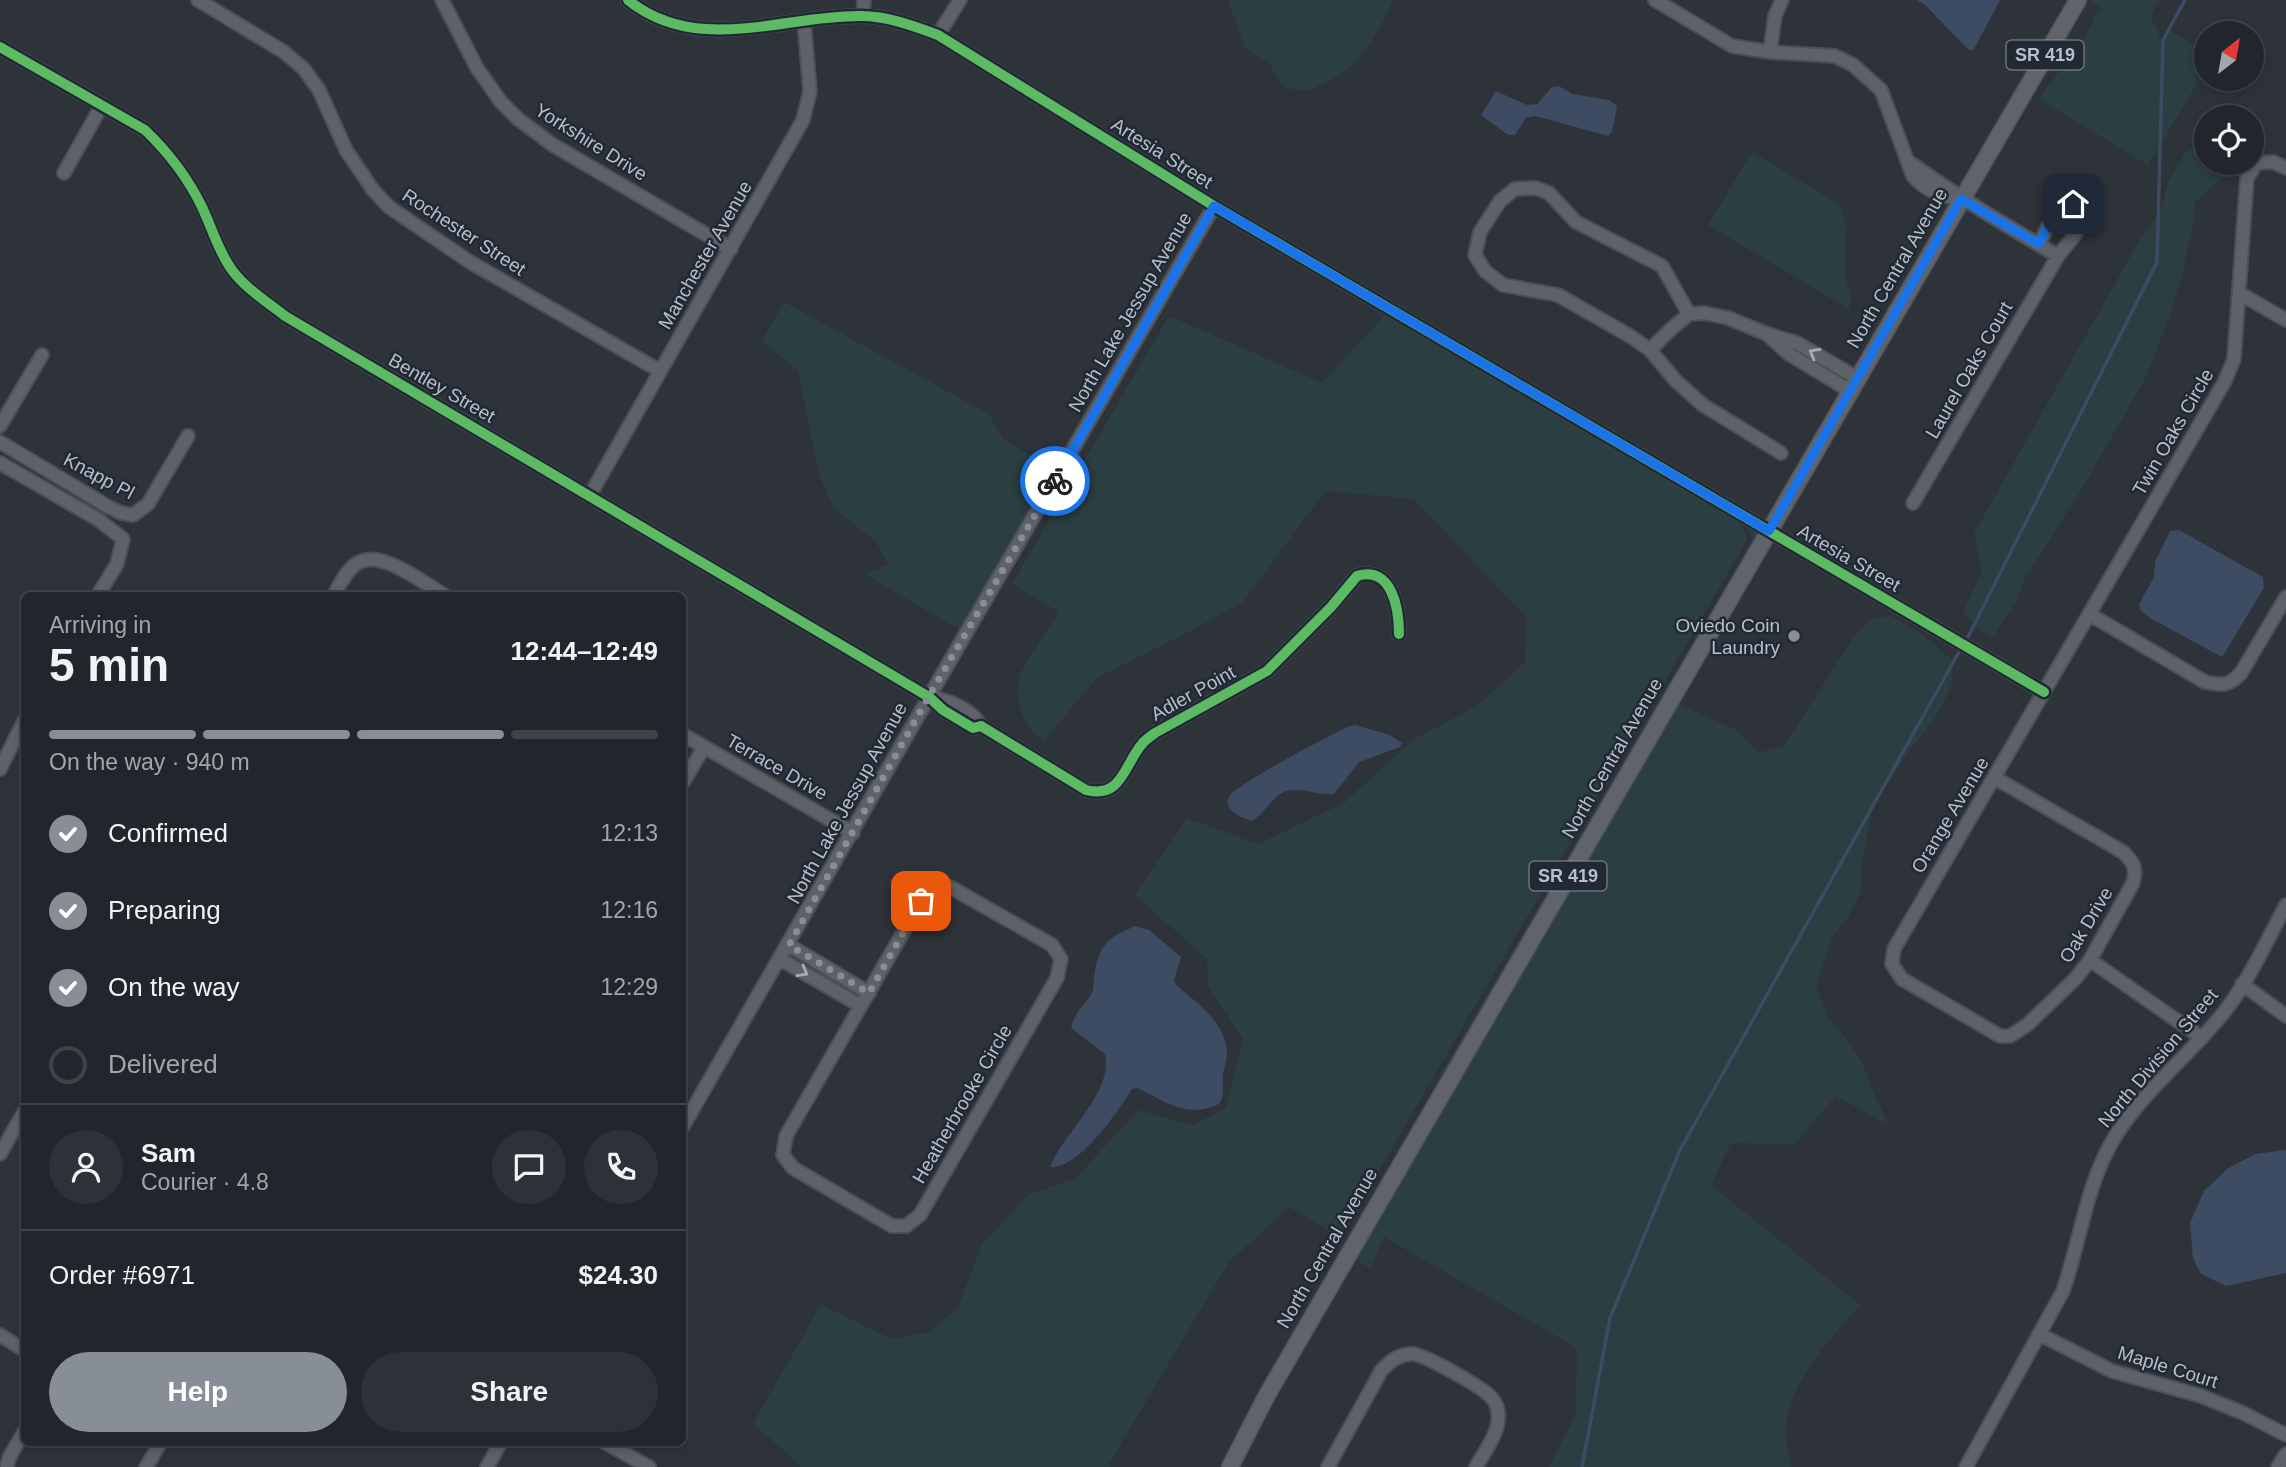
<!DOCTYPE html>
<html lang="en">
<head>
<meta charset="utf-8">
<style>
  :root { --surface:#22262c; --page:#2e3238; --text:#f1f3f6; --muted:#a2a5a9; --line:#3f4348; --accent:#888e98 }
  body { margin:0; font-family:Helvetica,sans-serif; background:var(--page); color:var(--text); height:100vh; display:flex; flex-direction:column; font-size:26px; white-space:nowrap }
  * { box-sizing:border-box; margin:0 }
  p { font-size:23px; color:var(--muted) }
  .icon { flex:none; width:38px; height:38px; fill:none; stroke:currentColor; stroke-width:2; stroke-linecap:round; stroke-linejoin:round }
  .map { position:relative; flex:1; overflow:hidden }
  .sheet { position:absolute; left:21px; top:592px; width:665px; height:854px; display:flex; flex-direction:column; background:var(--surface); border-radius:10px; box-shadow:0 4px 10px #0003,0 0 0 2px var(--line) }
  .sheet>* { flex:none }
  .needle { width:46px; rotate:31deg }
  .fabs { position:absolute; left:2194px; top:21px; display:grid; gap:14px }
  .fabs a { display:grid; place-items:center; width:70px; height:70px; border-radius:50%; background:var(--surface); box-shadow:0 4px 10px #0003,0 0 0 2px var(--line); font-size:35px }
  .pin { position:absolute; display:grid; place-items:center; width:60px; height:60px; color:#fff; margin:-30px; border-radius:14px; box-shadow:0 4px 10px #0006 }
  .courier { position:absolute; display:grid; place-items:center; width:70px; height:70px; margin:-35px; border:5px solid #1a73e8; border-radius:50%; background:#fff; color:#222; box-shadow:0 2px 9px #0007 }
  .overview em { font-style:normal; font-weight:600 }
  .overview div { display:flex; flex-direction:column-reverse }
  .overview { display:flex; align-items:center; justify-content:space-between; height:119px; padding:0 28px }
  h1 { font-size:46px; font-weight:600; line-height:52px }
  .bar { display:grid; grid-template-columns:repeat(4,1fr); gap:10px 7px; align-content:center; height:84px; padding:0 28px }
  .bar i { height:9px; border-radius:5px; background:var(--line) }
  .bar .current { background:var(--accent) }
  .bar p { grid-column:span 4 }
  .line { display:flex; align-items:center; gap:18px; padding:0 28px; border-top:2px solid var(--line) }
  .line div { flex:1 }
  .round { display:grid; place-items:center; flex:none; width:74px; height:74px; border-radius:37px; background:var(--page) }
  ol { padding:0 28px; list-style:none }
  li { display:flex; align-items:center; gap:21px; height:77px }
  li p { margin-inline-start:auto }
  li .icon { padding:7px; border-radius:50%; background:var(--accent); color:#fff; stroke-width:4 }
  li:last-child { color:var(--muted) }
  li i { width:38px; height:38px; border:4px solid var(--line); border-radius:50% }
  .action { display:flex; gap:14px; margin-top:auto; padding:14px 28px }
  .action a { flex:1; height:80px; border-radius:42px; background:var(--accent); color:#fff; font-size:28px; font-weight:600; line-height:80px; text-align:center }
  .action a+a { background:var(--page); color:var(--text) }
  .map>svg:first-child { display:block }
  .green { fill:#2b3e41 }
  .water { fill:#3d4c63 }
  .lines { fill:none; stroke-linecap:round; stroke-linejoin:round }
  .stream { stroke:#3d4c63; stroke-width:3.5 }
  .minor-casing { stroke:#4c4f55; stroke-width:16 }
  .major-casing { stroke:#4c4f57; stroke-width:19 }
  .minor { stroke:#5e6168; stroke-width:12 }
  .major { stroke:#60646a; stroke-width:16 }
  .cycleway-casing { stroke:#212935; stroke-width:15 }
  .cycleway { stroke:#5cba63; stroke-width:10 }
  .oneway { stroke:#a7acb6 }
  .done { stroke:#888e98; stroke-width:7; stroke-dasharray:0 12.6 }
  .route { stroke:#1a73e8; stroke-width:9 }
  .poi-dot { fill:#888e98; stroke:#212935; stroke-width:2.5 }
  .labels { text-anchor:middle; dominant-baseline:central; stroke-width:5; stroke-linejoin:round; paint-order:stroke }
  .shield { fill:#212935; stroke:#8b929d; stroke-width:2 }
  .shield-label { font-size:18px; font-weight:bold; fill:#b9bfca }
  .street-label { font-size:19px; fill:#b9bfca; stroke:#212935 }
  .poi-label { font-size:19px; fill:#b9bfca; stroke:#212935; text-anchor:end }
</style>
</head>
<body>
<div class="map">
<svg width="2286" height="1467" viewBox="0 0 2286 1467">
  <rect width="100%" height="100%" fill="#2e333a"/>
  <path class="green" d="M 1228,0 L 1393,0 C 1377,36 1358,70 1320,85 C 1315,87 1309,90 1304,90 C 1297,91 1289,88 1283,87 L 1269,63 L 1245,48 Z
    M 2089,0 L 2160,0 L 2150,17 L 2159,31 L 2158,36 L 2163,40 L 2169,30 L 2207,52 L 2207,67 L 2148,165 L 2039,99 C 2057,70 2085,48 2095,15 L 2103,10 Z
    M 2200,140 L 2207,145 L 2207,163 L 2221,163 L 2223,177 L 2195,202 L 2192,232 L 2184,262 L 2186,263 L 2170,315 L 2145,379 L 2081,490 L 2023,582 L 2018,598 L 1993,637 L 1979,630 L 1963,612 L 1982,572 L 1974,533 L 2138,243 L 2159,214 L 2169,180 L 2186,151 Z
    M 1752,152 L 1842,206 L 1842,215 L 1846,225 L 1845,277 L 1851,298 L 1849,309 L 1708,225 Z
    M 784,302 L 989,414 L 1003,439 L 1055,470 L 962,631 L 864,574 L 889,565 L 876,542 L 834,508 L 819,475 L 798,371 L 762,341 Z
    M 1386,314 L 1741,524 L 1747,540 L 1340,1237 L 1289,1207 L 1228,1263 L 1109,1464 L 1111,1467 L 801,1467 L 753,1423 L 821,1305 L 892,1339 L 929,1332 L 958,1308 L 982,1244 L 1028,1195 L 1076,1178 L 1138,1110 L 1193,1125 L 1226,1108 L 1243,1039 L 1208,986 L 1207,959 L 1135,895 L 1187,818 L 1258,844 L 1344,803 L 1414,739 L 1477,706 L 1525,662 L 1527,618 L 1414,499 L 1325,491 L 1243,602 L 1185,634 L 1097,678 L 1044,741 C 1023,730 1015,701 1019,678 C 1021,667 1051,625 1059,612 L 1012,584 L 1169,316 L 1322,383 Z
    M 1747,525 L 1761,533 L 1443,1079 L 1440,1075 L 1751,543 L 1752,538 Z
    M 1890,616 C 1915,627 1933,642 1953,661 L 1951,689 L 1932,722 L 1907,754 L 1873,807 L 1861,866 L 1861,892 L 1849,916 L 1832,937 L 1816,985 L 1828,1019 L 1845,1037 L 1863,1064 L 1874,1094 L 1889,1125 L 1836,1096 L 1794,1144 L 1731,1143 L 1711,1185 L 1860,1305 C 1830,1339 1793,1377 1786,1424 C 1784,1437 1790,1454 1791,1467 L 1549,1467 L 1576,1414 L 1577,1348 L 1384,1237 L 1370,1268 L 1352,1258 L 1675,702 L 1736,730 L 1759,752 L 1784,746 L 1853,638 L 1870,619 Z"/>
  <path class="water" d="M 1917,0 L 2000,0 L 1974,49 L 1970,51 L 1925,5 Z
    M 1559,86 L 1572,94 L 1609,100 L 1617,106 L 1612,132 L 1608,136 L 1536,116 L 1526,118 L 1515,135 L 1508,135 L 1481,115 L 1496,91 L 1527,105 L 1537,104 L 1552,87 Z
    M 2179,530 L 2263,577 L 2264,588 L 2222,657 L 2150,618 L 2141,611 L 2139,604 L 2154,577 L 2155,562 L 2170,531 Z
    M 1355,725 L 1390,735 L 1402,743 L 1400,747 L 1359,762 L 1334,794 C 1318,796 1294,784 1280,794 C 1269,802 1263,814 1252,821 C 1242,818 1222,810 1229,797 C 1235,784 1328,737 1347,727 Z
    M 1135,926 L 1149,930 L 1181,957 L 1174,980 L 1176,985 C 1197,1003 1227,1023 1227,1054 C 1227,1062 1223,1069 1223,1076 C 1222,1087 1225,1093 1220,1103 C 1191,1120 1164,1102 1138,1088 L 1132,1089 C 1117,1113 1079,1169 1050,1167 C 1063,1133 1114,1092 1105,1054 L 1071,1028 C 1074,1014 1083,1006 1091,995 C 1094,990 1093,985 1094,979 C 1098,947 1105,939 1135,926 Z
    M 2286,1150 L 2286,1273 L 2226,1286 L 2201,1274 L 2193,1258 L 2190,1223 L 2204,1191 L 2227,1169 L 2255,1154 Z"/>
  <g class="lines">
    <path class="stream" d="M 1968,637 L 2157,262 L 2163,40 L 2185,0
      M 1582,1467 L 1610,1318 L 1680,1150 L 1959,652"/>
    <defs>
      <path id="minor" d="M 198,0 L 284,52 L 304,69 L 319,90 L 346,150 L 373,190 L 389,207 L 470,262 L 660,371
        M 442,0 L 477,68 L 501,102 L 518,119 L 553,145 L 731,249
        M 628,0 C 698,56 783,15 861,16 C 887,16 914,26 938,35 L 1214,206 L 2044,692
        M 1655,0 L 1732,46 L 1770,52 L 1835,56 L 1853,65 L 1881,90 L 1913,176 C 1926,191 1941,196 1961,199
        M 863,16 L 864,0
        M 938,35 L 960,0
        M 0,47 L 145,130 C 169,153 187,176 202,207 C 212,228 218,251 232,270 C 245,288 267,302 285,316 L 929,697 L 943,710 L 973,728 L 981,726 L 1086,790 C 1122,799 1124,765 1142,744 C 1145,740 1151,736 1155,733 L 1267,671 L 1331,607 L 1357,576 C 1392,565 1399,609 1399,634
        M 1770,52 L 1775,16 L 1782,0
        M 1908,161 C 1956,196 2007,226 2058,256
        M 64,173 L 102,105
        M 2239,293 L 2286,320
        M 1689,314 L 1662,266 L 1576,222 L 1549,193 L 1536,188 L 1515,189 L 1500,201 L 1480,232 L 1475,255 L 1485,271 L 1503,285 L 1558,295 L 1630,336 L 1650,350 L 1676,381 L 1703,405 L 1781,453
        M 1770,337 L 1789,354 L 1850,391
        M 1650,350 L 1671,329 L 1689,314 L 1704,313 L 1728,318 L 1767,334 L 1797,343 L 1857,378
        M 0,426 L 42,355
        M 0,442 L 107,506 L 121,513 L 133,515 L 148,504 L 188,436
        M 0,463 L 99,520 L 123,539 L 117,564 L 98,595
        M 590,495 L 803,120 L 810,91 L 804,21
        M 1913,503 L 2058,256 C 2065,246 2077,235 2081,223 C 2088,209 2069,198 2059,210 C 2050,219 2045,234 2039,244
        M 334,595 C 340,584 346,571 356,564 C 379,547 423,583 444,595
        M 2089,614 L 2205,682 C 2222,686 2229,686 2241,673 L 2286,597
        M 932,697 C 950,701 973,710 981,726
        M 682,734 L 853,833
        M 0,769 L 24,721
        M 1995,778 L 2123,852 C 2134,863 2137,868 2133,883 L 2090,960 L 2075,979 L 2027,1025 L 2010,1036 L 2000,1036 L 1902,979 L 1892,964 L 1894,949 L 2225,381 L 2234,359 L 2247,178 L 2257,163 L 2273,162 L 2286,168
        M 682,784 L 704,747
        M 950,887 L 1052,945 L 1061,959 L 1057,978 L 920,1215 L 906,1226 L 892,1226 L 793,1168 L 783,1155 L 786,1136 L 921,901 L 932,890 Z
        M 789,945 L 869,993
        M 780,959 L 861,1006
        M 2090,960 L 2202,1038
        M 2242,984 L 2286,1016
        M 682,1128 L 929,697 L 1214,206
        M 0,1154 L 24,1112
        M 2039,1334 L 2112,1371 L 2201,1396 L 2243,1413 L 2286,1435
        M 0,1335 L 24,1350
        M 604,1442 L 649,1467
        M 7,1467 L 9,1458 L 24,1432
        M 146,1467 L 161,1442
        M 487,1467 L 501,1442
        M 1328,1467 L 1381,1371 C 1389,1362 1399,1353 1413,1354 C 1425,1355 1484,1388 1492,1398 C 1495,1402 1498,1408 1498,1413 C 1501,1431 1484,1452 1476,1467
        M 1966,1467 L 2063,1291 C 2081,1239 2086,1183 2116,1135 C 2144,1091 2188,1056 2221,1016 C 2248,983 2266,942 2286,905
        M 2278,1467 L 2286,1454"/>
      <path id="major" d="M 1230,1467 L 1267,1395 L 2078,0"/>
    </defs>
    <use href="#minor" class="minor-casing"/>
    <use href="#major" class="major-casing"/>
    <use href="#minor" class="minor"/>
    <use href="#major" class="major"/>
    <defs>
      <path id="cycleway" d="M 628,0 C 698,56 783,15 861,16 C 887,16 914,26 938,35 L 1214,206 L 2044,692
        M 0,47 L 145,130 C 169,153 187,176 202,207 C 212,228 218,251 232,270 C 245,288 267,302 285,316 L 929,697 L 943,710 L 973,728 L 981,726 L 1086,790 C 1122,799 1124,765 1142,744 C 1145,740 1151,736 1155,733 L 1267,671 L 1331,607 L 1357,576 C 1392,565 1399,609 1399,634"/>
    </defs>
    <use href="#cycleway" class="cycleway-casing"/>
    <use href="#cycleway" class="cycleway"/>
  </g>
  <defs><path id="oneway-chevron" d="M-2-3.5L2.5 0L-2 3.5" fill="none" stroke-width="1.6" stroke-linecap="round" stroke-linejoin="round" transform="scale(1.75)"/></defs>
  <g class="oneway">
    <use href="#oneway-chevron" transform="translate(1814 353) rotate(-150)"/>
    <use href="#oneway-chevron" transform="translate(803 972) rotate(30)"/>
  </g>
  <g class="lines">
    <path class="done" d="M 921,901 L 869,993 L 789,945 L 929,696 L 1055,481"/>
    <path class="route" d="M 1055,481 L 1214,206 L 1769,531 L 1961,199 L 2039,244 C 2047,230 2054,205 2073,204"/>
  </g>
  <circle class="poi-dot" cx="1794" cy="636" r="7"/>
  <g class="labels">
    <g class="shield">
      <rect x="2006.5" y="40.5" width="77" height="29" rx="5"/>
      <rect x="1529.5" y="861.5" width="77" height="29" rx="5"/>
    </g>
    <g class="shield-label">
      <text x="2045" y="55">SR 419</text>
      <text x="1568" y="876">SR 419</text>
    </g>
    <g class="street-label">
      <text transform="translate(591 142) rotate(32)">Yorkshire Drive</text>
      <text transform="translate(1162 153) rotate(32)">Artesia Street</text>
      <text transform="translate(464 232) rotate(33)">Rochester Street</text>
      <text transform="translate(705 255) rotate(-60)">Manchester Avenue</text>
      <text transform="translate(1897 268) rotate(-60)">North Central Avenue</text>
      <text transform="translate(1130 312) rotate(-60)">North Lake Jessup Avenue</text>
      <text transform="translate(1969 370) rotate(-60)">Laurel Oaks Court</text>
      <text transform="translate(442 388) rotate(30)">Bentley Street</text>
      <text transform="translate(2173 432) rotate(-60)">Twin Oaks Circle</text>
      <text transform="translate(99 476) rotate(28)">Knapp Pl</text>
      <text transform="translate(1849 558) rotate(30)">Artesia Street</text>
      <text transform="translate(1193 693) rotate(-29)">Adler Point</text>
      <text transform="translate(1612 758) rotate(-60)">North Central Avenue</text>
      <text transform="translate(777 767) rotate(30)">Terrace Drive</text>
      <text transform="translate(847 803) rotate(-61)">North Lake Jessup Avenue</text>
      <text transform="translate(1950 815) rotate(-59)">Orange Avenue</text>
      <text transform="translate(2086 925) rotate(-59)">Oak Drive</text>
      <text transform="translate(2158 1058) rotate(-50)">North Division Street</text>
      <text transform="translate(962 1104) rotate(-60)">Heatherbrooke Circle</text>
      <text transform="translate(1327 1248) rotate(-60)">North Central Avenue</text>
      <text transform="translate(2168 1367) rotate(17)">Maple Court</text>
    </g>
    <g class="poi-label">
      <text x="1780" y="625">Oviedo Coin<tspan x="1780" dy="22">Laundry</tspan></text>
    </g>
  </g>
</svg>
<div class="fabs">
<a><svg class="needle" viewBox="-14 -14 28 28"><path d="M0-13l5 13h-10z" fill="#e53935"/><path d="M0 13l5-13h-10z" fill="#a2a5a9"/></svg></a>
<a><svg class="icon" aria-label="locate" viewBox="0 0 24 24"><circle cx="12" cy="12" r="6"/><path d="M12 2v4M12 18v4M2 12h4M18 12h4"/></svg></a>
</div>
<div class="pin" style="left:921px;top:901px;background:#ea580c"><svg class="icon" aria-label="bag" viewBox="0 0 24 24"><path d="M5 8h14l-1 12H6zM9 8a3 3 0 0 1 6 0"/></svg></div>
<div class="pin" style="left:2073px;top:204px;background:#1f2937"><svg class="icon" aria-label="home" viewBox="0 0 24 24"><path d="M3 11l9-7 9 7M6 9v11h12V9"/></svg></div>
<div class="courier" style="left:1055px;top:481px"><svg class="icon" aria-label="bike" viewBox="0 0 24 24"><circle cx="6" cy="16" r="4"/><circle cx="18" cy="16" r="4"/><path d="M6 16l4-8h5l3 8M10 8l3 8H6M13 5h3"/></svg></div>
<section class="sheet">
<div class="overview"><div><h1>5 min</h1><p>Arriving in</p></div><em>12:44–12:49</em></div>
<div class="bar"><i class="current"></i><i class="current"></i><i class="current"></i><i></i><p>On the way · 940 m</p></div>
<ol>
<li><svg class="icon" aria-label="check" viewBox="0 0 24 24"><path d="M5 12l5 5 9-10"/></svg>Confirmed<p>12:13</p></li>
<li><svg class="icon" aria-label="check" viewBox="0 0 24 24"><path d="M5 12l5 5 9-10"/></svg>Preparing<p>12:16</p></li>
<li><svg class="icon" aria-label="check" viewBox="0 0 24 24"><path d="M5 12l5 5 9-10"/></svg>On the way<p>12:29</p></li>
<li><i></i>Delivered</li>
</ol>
<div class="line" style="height:126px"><a class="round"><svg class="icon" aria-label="person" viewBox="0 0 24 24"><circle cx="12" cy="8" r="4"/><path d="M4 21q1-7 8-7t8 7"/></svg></a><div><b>Sam</b><p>Courier · 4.8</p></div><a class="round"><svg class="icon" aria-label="chat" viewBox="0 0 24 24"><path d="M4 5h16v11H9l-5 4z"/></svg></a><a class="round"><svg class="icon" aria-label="phone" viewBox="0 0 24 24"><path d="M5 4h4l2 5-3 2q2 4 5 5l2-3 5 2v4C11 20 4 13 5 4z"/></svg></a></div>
<div class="line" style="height:91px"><div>Order #6971</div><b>$24.30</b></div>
<div class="action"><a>Help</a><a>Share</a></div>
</section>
</div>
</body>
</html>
